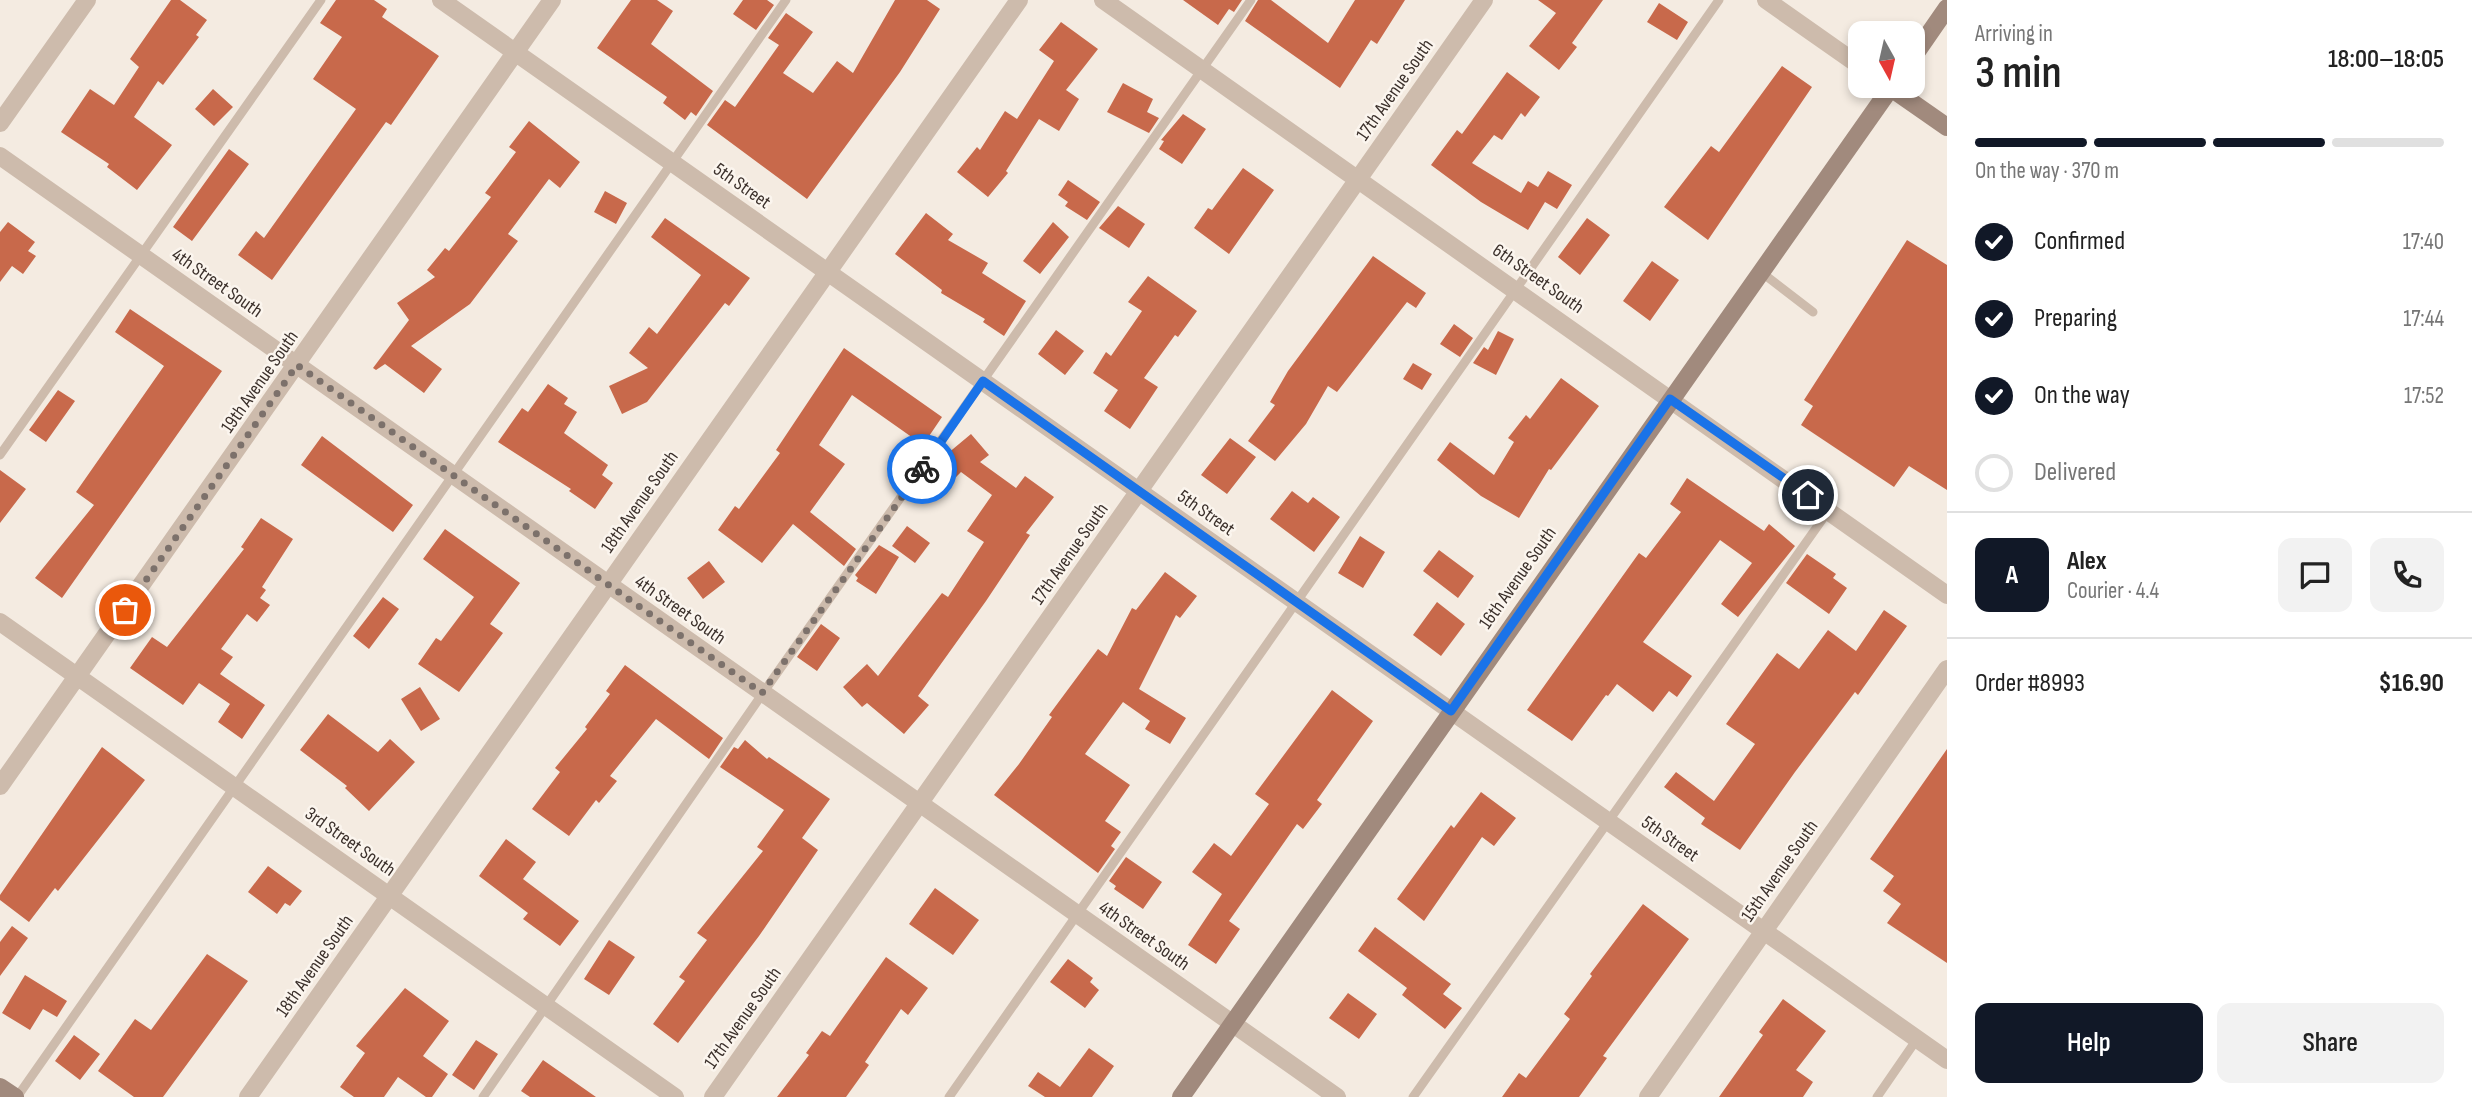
<!DOCTYPE html>
<html lang="en">
<head>
<meta charset="utf-8">
<style>
  :root { --surface:#fff; --page:#f2f2f2; --text:#222; --muted:#767676; --line:#e0e0e0; --accent:#111827 }
  body { margin:0; font-family:"Sofia Sans Condensed",sans-serif; background:var(--page); color:var(--text); height:100vh; display:flex; flex-direction:column; font-size:26px; white-space:nowrap }
  * { box-sizing:border-box; margin:0 }
  p { font-size:23px; color:var(--muted) }
  .icon { flex:none; width:38px; height:38px; fill:none; stroke:currentColor; stroke-width:2; stroke-linecap:round; stroke-linejoin:round }
  .map { position:relative; flex:1; overflow:hidden }
  .panel { display:flex; flex-direction:column; background:var(--surface); width:525px }
  .panel>* { flex:none }
  .needle { width:46px; rotate:172deg }
  .controls { position:absolute; left:1848px; top:21px; display:grid; gap:14px }
  .controls a { display:grid; place-items:center; width:77px; height:77px; border-radius:14px; background:var(--surface); box-shadow:0 4px 10px #0003; font-size:35px }
  .pin { position:absolute; display:grid; place-items:center; width:60px; height:60px; color:#fff; margin:-30px; border:4px solid #fff; border-radius:50%; box-shadow:0 2px 7px #0007 }
  .courier { position:absolute; display:grid; place-items:center; width:70px; height:70px; margin:-35px; border:5px solid #1a73e8; border-radius:50%; background:#fff; color:#222; box-shadow:0 2px 9px #0007 }
  .head em { font-style:normal; font-weight:600 }
  .head div { display:flex; flex-direction:column-reverse }
  .head { display:flex; align-items:center; justify-content:space-between; height:119px; padding:0 28px }
  h1 { font-size:46px; font-weight:600; line-height:52px }
  .bar { display:grid; grid-template-columns:repeat(4,1fr); gap:10px 7px; align-content:center; height:84px; padding:0 28px }
  .bar i { height:9px; border-radius:5px; background:var(--line) }
  .bar .on { background:var(--accent) }
  .bar p { grid-column:span 4 }
  .line { display:flex; align-items:center; gap:18px; padding:0 28px; border-top:2px solid var(--line) }
  .line div { flex:1 }
  .round { display:grid; place-items:center; flex:none; width:74px; height:74px; border-radius:14px; background:var(--page) }
  ol { padding:0 28px; list-style:none }
  li { display:flex; align-items:center; gap:21px; height:77px }
  li p { margin-inline-start:auto }
  li .icon { padding:7px; border-radius:50%; background:var(--accent); color:#fff; stroke-width:4 }
  li:last-child { color:var(--muted) }
  li i { width:38px; height:38px; border:4px solid var(--line); border-radius:50% }
  .action { display:flex; gap:14px; margin-top:auto; padding:14px 28px }
  .action a { flex:1; height:80px; border-radius:14px; background:var(--accent); color:#fff; font-size:28px; font-weight:600; line-height:80px; text-align:center }
  .action a+a { background:var(--page); color:var(--text) }
  main { display:flex; flex:1; min-height:0 }
  .map>svg:first-child { display:block }
  .building { fill:#c8694b }
  .lines { fill:none; stroke-linecap:round; stroke-linejoin:round }
  .lane { stroke:#cdbbac; stroke-width:9 }
  .street { stroke:#cdbbac; stroke-width:18 }
  .secondary { stroke:#a18a7d; stroke-width:18 }
  .done { stroke:#7c716b; stroke-width:7; stroke-dasharray:0 12.6 }
  .route { stroke:#1a73e8; stroke-width:9 }
  .labels { text-anchor:middle; dominant-baseline:central; stroke-width:5; stroke-linejoin:round; paint-order:stroke }
  .street-label { font-size:19px; fill:#3b302b; stroke:#fbf5ee }
</style>
</head>
<body>
<main>
<div class="map">
<svg width="1947" height="1097" viewBox="0 0 1947 1097">
  <rect width="100%" height="100%" fill="#f4ebe1"/>
  <path class="building" d="M 171,0 L 180,0 L 207,20 L 196,35 L 199,37 L 163,85 L 158,81 L 134,117 L 172,145 L 137,190 L 107,167 L 109,164 L 61,132 L 90,89 L 114,105 L 139,67 L 130,59 Z
    M 336,0 L 374,0 L 387,9 L 382,17 L 439,56 L 391,125 L 386,122 L 272,280 L 238,255 L 256,231 L 264,238 L 356,109 L 313,79 L 342,37 L 320,23 Z
    M 631,0 L 657,0 L 673,11 L 651,44 L 713,91 L 696,116 L 691,112 L 685,120 L 663,103 L 667,97 L 597,48 Z
    M 743,0 L 767,0 L 774,5 L 756,30 L 733,14 Z
    M 895,0 L 927,0 L 940,9 L 900,72 L 807,199 L 707,125 L 725,100 L 735,107 L 779,45 L 768,38 L 786,13 L 813,32 L 783,73 L 813,93 L 837,61 L 853,73 Z
    M 1183,0 L 1242,0 L 1234,12 L 1229,9 L 1218,25 Z
    M 1258,0 L 1271,0 L 1328,43 L 1355,0 L 1405,0 L 1377,44 L 1371,40 L 1340,88 L 1245,21 Z
    M 1538,0 L 1603,0 L 1572,43 L 1577,47 L 1559,70 L 1529,46 L 1556,13 Z
    M 1659,3 L 1688,22 L 1677,40 L 1647,22 Z
    M 1061,22 L 1098,49 L 1066,90 L 1079,99 L 1059,131 L 1039,119 L 1006,171 L 1008,173 L 988,197 L 957,172 L 977,147 L 980,150 L 1005,111 L 1017,119 L 1054,61 L 1039,50 Z
    M 1782,66 L 1812,87 L 1708,240 L 1664,207 L 1711,146 L 1719,152 Z
    M 1507,72 L 1540,97 L 1525,117 L 1521,113 L 1502,140 L 1494,135 L 1472,163 L 1521,193 L 1528,181 L 1538,187 L 1548,171 L 1572,185 L 1557,209 L 1545,202 L 1528,230 L 1481,202 L 1431,165 L 1457,130 L 1462,134 Z
    M 1123,83 L 1153,99 L 1147,112 L 1159,118 L 1149,133 L 1107,112 Z
    M 213,89 L 233,107 L 214,126 L 195,109 Z
    M 1183,114 L 1206,129 L 1182,164 L 1159,149 L 1164,141 L 1161,140 Z
    M 529,121 L 580,162 L 560,188 L 549,179 L 508,234 L 518,241 L 470,304 L 411,346 L 442,369 L 424,393 L 385,364 L 376,370 L 373,368 L 409,320 L 397,303 L 435,277 L 427,270 L 445,248 L 449,251 L 491,197 L 485,193 L 516,152 L 509,147 Z
    M 229,149 L 249,164 L 192,241 L 173,227 Z
    M 1243,168 L 1274,190 L 1229,254 L 1194,228 L 1208,208 L 1212,210 Z
    M 1068,180 L 1100,202 L 1087,220 L 1065,206 L 1068,202 L 1058,195 Z
    M 605,191 L 627,203 L 616,224 L 594,212 Z
    M 1118,206 L 1145,224 L 1129,248 L 1099,228 Z
    M 926,213 L 953,234 L 948,240 L 988,263 L 982,273 L 1026,301 L 1004,336 L 983,322 L 985,319 L 941,293 L 942,290 L 895,254 Z
    M 665,218 L 750,278 L 729,306 L 725,303 L 647,402 L 622,414 L 609,386 L 648,368 L 629,353 L 649,327 L 657,334 L 701,275 L 651,237 Z
    M 1587,218 L 1610,235 L 1580,275 L 1558,257 Z
    M 8,222 L 35,242 L 28,251 L 36,256 L 23,274 L 12,266 L 0,282 L 0,232 Z
    M 1053,222 L 1069,237 L 1040,274 L 1023,261 Z
    M 1907,240 L 1947,265 L 1947,490 L 1909,466 L 1894,487 L 1801,425 L 1813,406 L 1804,400 Z
    M 1373,256 L 1426,293 L 1416,308 L 1407,302 L 1337,392 L 1328,386 L 1306,424 L 1275,461 L 1248,441 L 1275,405 L 1270,402 L 1288,371 Z
    M 1652,261 L 1679,280 L 1650,321 L 1623,301 Z
    M 1148,276 L 1197,311 L 1178,337 L 1175,335 L 1144,378 L 1158,387 L 1130,429 L 1104,411 L 1118,390 L 1093,373 L 1106,352 L 1111,356 L 1142,311 L 1128,302 Z
    M 130,309 L 222,371 L 62,598 L 35,578 L 94,505 L 76,492 L 164,366 L 115,332 Z
    M 1454,324 L 1473,338 L 1460,357 L 1440,344 Z
    M 1056,330 L 1084,351 L 1065,375 L 1038,354 Z
    M 1498,331 L 1514,339 L 1496,375 L 1473,363 L 1484,347 L 1488,350 Z
    M 844,348 L 942,417 L 923,445 L 852,395 L 819,445 L 845,464 L 810,512 L 856,549 L 844,566 L 793,524 L 762,563 L 718,530 L 735,506 L 739,509 L 780,453 L 776,450 Z
    M 1413,363 L 1432,374 L 1422,390 L 1403,379 Z
    M 1561,378 L 1599,406 L 1551,470 L 1549,469 L 1519,518 L 1481,496 L 1437,460 L 1450,442 L 1494,475 L 1514,442 L 1508,438 L 1526,415 L 1530,419 Z
    M 548,384 L 568,398 L 564,404 L 577,412 L 564,433 L 608,465 L 602,475 L 613,483 L 595,509 L 569,491 L 571,489 L 498,442 L 522,408 L 528,412 Z
    M 58,390 L 75,401 L 46,442 L 29,430 Z
    M 971,434 L 989,455 L 980,462 L 1016,488 L 1025,476 L 1054,497 L 1026,533 L 1030,535 L 986,601 L 918,696 L 929,705 L 904,734 L 867,703 L 862,707 L 843,687 L 867,664 L 878,676 L 942,593 L 948,597 L 984,542 L 967,531 L 992,495 L 961,472 L 956,477 L 941,459 Z
    M 322,436 L 413,505 L 393,532 L 301,465 Z
    M 1230,438 L 1256,457 L 1227,494 L 1201,475 Z
    M 0,470 L 26,489 L 0,523 Z
    M 1687,478 L 1764,531 L 1769,524 L 1795,546 L 1738,617 L 1721,604 L 1752,563 L 1720,540 L 1643,642 L 1692,676 L 1677,697 L 1669,691 L 1653,712 L 1617,684 L 1608,696 L 1606,695 L 1572,741 L 1527,710 L 1639,553 L 1646,558 L 1681,512 L 1670,504 Z
    M 1292,491 L 1308,503 L 1313,497 L 1340,517 L 1314,552 L 1270,519 Z
    M 261,518 L 293,539 L 262,587 L 266,590 L 260,598 L 270,605 L 257,622 L 247,614 L 221,649 L 233,657 L 220,674 L 265,705 L 242,739 L 218,722 L 230,704 L 199,683 L 183,705 L 130,668 L 152,637 L 167,647 L 244,549 L 241,547 Z
    M 907,526 L 930,543 L 915,563 L 892,546 Z
    M 445,529 L 520,583 L 490,624 L 503,633 L 459,692 L 418,664 L 436,638 L 441,641 L 474,597 L 423,559 Z
    M 1360,536 L 1385,552 L 1363,588 L 1338,573 Z
    M 879,545 L 899,557 L 876,594 L 856,581 L 858,578 L 855,575 Z
    M 1439,550 L 1474,576 L 1458,598 L 1423,571 Z
    M 1807,554 L 1836,574 L 1833,578 L 1847,588 L 1829,614 L 1786,583 Z
    M 709,561 L 725,582 L 703,599 L 687,578 Z
    M 1165,572 L 1197,596 L 1180,618 L 1176,615 L 1139,689 L 1186,718 L 1170,744 L 1145,729 L 1150,721 L 1123,702 L 1085,754 L 1130,785 L 1105,821 L 1121,832 L 1111,846 L 1115,849 L 1098,873 L 994,795 L 1019,764 L 1052,717 L 1049,715 L 1098,649 L 1107,656 L 1132,608 L 1136,610 Z
    M 383,597 L 399,609 L 369,649 L 353,636 Z
    M 1437,602 L 1465,624 L 1441,656 L 1413,635 Z
    M 1884,610 L 1907,626 L 1858,695 L 1855,692 L 1795,772 L 1740,850 L 1701,824 L 1705,818 L 1664,787 L 1676,772 L 1714,801 L 1755,744 L 1726,724 L 1777,653 L 1799,669 L 1828,630 L 1856,651 Z
    M 821,624 L 840,638 L 817,671 L 797,657 Z
    M 625,665 L 723,738 L 709,759 L 656,719 L 610,776 L 617,781 L 599,803 L 596,800 L 569,836 L 532,809 L 560,772 L 555,768 L 587,729 L 585,727 L 610,694 L 606,691 Z
    M 420,687 L 440,719 L 421,731 L 401,699 Z
    M 1332,690 L 1373,721 L 1317,800 L 1322,804 L 1303,829 L 1297,824 L 1229,921 L 1240,929 L 1216,964 L 1188,945 L 1222,894 L 1192,872 L 1214,843 L 1231,856 L 1269,804 L 1255,794 Z
    M 328,714 L 378,752 L 390,739 L 415,762 L 369,811 L 345,788 L 347,786 L 300,750 Z
    M 745,740 L 767,759 L 769,757 L 830,799 L 802,838 L 818,850 L 759,936 L 678,1043 L 653,1024 L 685,981 L 679,977 L 707,940 L 697,933 L 763,851 L 757,847 L 784,810 L 720,767 L 734,747 L 738,749 Z
    M 102,747 L 145,780 L 58,891 L 55,888 L 29,922 L 0,900 L 0,895 Z
    M 1947,749 L 1947,963 L 1887,923 L 1901,904 L 1883,891 L 1894,876 L 1870,859 Z
    M 1481,792 L 1516,818 L 1494,846 L 1482,837 L 1424,921 L 1397,899 L 1451,825 L 1454,828 Z
    M 506,839 L 536,862 L 523,879 L 579,921 L 560,946 L 523,919 L 528,913 L 479,876 Z
    M 1126,857 L 1162,882 L 1143,909 L 1114,889 L 1116,886 L 1109,881 Z
    M 268,866 L 302,891 L 290,906 L 285,903 L 277,914 L 248,892 Z
    M 935,888 L 979,920 L 953,955 L 909,924 Z
    M 1643,904 L 1689,939 L 1603,1056 L 1607,1058 L 1579,1097 L 1502,1097 L 1519,1073 L 1526,1078 L 1570,1019 L 1564,1014 L 1592,976 L 1590,974 Z
    M 12,926 L 28,938 L 0,976 L 0,942 Z
    M 1375,927 L 1451,984 L 1443,994 L 1462,1008 L 1445,1029 L 1402,995 L 1407,988 L 1358,951 Z
    M 609,940 L 635,957 L 609,995 L 584,979 Z
    M 207,954 L 248,981 L 163,1097 L 134,1097 L 98,1071 L 135,1019 L 151,1030 Z
    M 886,957 L 928,988 L 908,1015 L 901,1009 L 865,1062 L 869,1065 L 846,1097 L 777,1097 L 809,1055 L 806,1053 L 822,1031 L 830,1036 Z
    M 1068,959 L 1093,978 L 1090,982 L 1099,990 L 1085,1008 L 1050,982 Z
    M 25,975 L 67,1001 L 57,1017 L 43,1009 L 30,1030 L 2,1013 Z
    M 405,988 L 449,1021 L 423,1056 L 448,1074 L 432,1097 L 426,1097 L 398,1077 L 384,1097 L 354,1097 L 340,1087 L 365,1053 L 356,1046 Z
    M 1348,993 L 1377,1014 L 1359,1039 L 1329,1018 Z
    M 1783,999 L 1826,1031 L 1796,1070 L 1813,1082 L 1803,1097 L 1719,1097 L 1763,1035 L 1759,1032 Z
    M 74,1035 L 100,1054 L 80,1080 L 55,1061 Z
    M 476,1040 L 498,1054 L 474,1090 L 452,1075 Z
    M 1089,1048 L 1114,1066 L 1092,1097 L 1045,1097 L 1028,1086 L 1038,1072 L 1060,1087 Z
    M 543,1060 L 596,1097 L 530,1097 L 521,1091 Z"/>
  <g class="lines">
    <path class="lane" d="M 1761,272 L 1813,312
      M 0,455 L 321,0
      M 17,1097 L 786,0
      M 483,1097 L 763,693 L 1251,0
      M 949,1097 L 1719,0
      M 1413,1097 L 1829,510
      M 1877,1097 L 1917,1039"/>
    <path class="street" d="M 441,0 L 1947,1060
      M 1103,0 L 1947,595
      M 1766,0 L 1860,66
      M 0,123 L 87,0
      M 0,156 L 1337,1097
      M 0,622 L 675,1097
      M 0,786 L 552,0
      M 248,1097 L 1019,0
      M 713,1097 L 1484,0
      M 1648,1097 L 1947,669"/>
    <path class="secondary" d="M 1913,57 L 1947,8
      M 1891,88 L 1947,127
      M 0,1087 L 15,1097
      M 1181,1097 L 1892,86"/>
  </g>
  <g class="lines">
    <path class="done" d="M 125,610 L 297,365 L 762,693 L 922,469"/>
    <path class="route" d="M 922,469 L 983,381 L 1451,711 L 1670,399 L 1808,495"/>
  </g>
  <g class="labels">
    <g class="street-label">
      <text transform="translate(1395 90) rotate(-55)">17th Avenue South</text>
      <text transform="translate(742 186) rotate(35)">5th Street</text>
      <text transform="translate(1538 279) rotate(35)">6th Street South</text>
      <text transform="translate(217 283) rotate(35)">4th Street South</text>
      <text transform="translate(260 382) rotate(-55)">19th Avenue South</text>
      <text transform="translate(640 502) rotate(-55)">18th Avenue South</text>
      <text transform="translate(1206 513) rotate(35)">5th Street</text>
      <text transform="translate(1070 554) rotate(-55)">17th Avenue South</text>
      <text transform="translate(1518 578) rotate(-55)">16th Avenue South</text>
      <text transform="translate(680 610) rotate(35)">4th Street South</text>
      <text transform="translate(1670 839) rotate(35)">5th Street</text>
      <text transform="translate(350 842) rotate(35)">3rd Street South</text>
      <text transform="translate(1780 871) rotate(-55)">15th Avenue South</text>
      <text transform="translate(1144 936) rotate(35)">4th Street South</text>
      <text transform="translate(315 966) rotate(-55)">18th Avenue South</text>
      <text transform="translate(743 1018) rotate(-55)">17th Avenue South</text>
    </g>
  </g>
</svg>
<div class="controls">
<a><svg class="needle" viewBox="-14 -14 28 28"><path d="M0-13l5 13h-10z" fill="#e53935"/><path d="M0 13l5-13h-10z" fill="#767676"/></svg></a>
</div>
<div class="pin" style="left:125px;top:610px;background:#ea580c"><svg class="icon" aria-label="bag" viewBox="0 0 24 24"><path d="M5 8h14l-1 12H6zM9 8a3 3 0 0 1 6 0"/></svg></div>
<div class="pin" style="left:1808px;top:495px;background:#1f2937"><svg class="icon" aria-label="home" viewBox="0 0 24 24"><path d="M3 11l9-7 9 7M6 9v11h12V9"/></svg></div>
<div class="courier" style="left:922px;top:469px"><svg class="icon" aria-label="bike" viewBox="0 0 24 24"><circle cx="6" cy="16" r="4"/><circle cx="18" cy="16" r="4"/><path d="M6 16l4-8h5l3 8M10 8l3 8H6M13 5h3"/></svg></div>
</div>
<section class="panel">
<div class="head"><div><h1>3 min</h1><p>Arriving in</p></div><em>18:00–18:05</em></div>
<div class="bar"><i class="on"></i><i class="on"></i><i class="on"></i><i></i><p>On the way · 370 m</p></div>
<ol>
<li><svg class="icon" aria-label="check" viewBox="0 0 24 24"><path d="M5 12l5 5 9-10"/></svg>Confirmed<p>17:40</p></li>
<li><svg class="icon" aria-label="check" viewBox="0 0 24 24"><path d="M5 12l5 5 9-10"/></svg>Preparing<p>17:44</p></li>
<li><svg class="icon" aria-label="check" viewBox="0 0 24 24"><path d="M5 12l5 5 9-10"/></svg>On the way<p>17:52</p></li>
<li><i></i>Delivered</li>
</ol>
<div class="line" style="height:126px"><b class="round" style="background:var(--accent);color:#fff">A</b><div><b>Alex</b><p>Courier · 4.4</p></div><a class="round"><svg class="icon" aria-label="chat" viewBox="0 0 24 24"><path d="M4 5h16v11H9l-5 4z"/></svg></a><a class="round"><svg class="icon" aria-label="phone" viewBox="0 0 24 24"><path d="M5 4h4l2 5-3 2q2 4 5 5l2-3 5 2v4C11 20 4 13 5 4z"/></svg></a></div>
<div class="line" style="height:91px"><div>Order #8993</div><b>$16.90</b></div>
<div class="action"><a>Help</a><a>Share</a></div>
</section>
</main>
</body>
</html>
